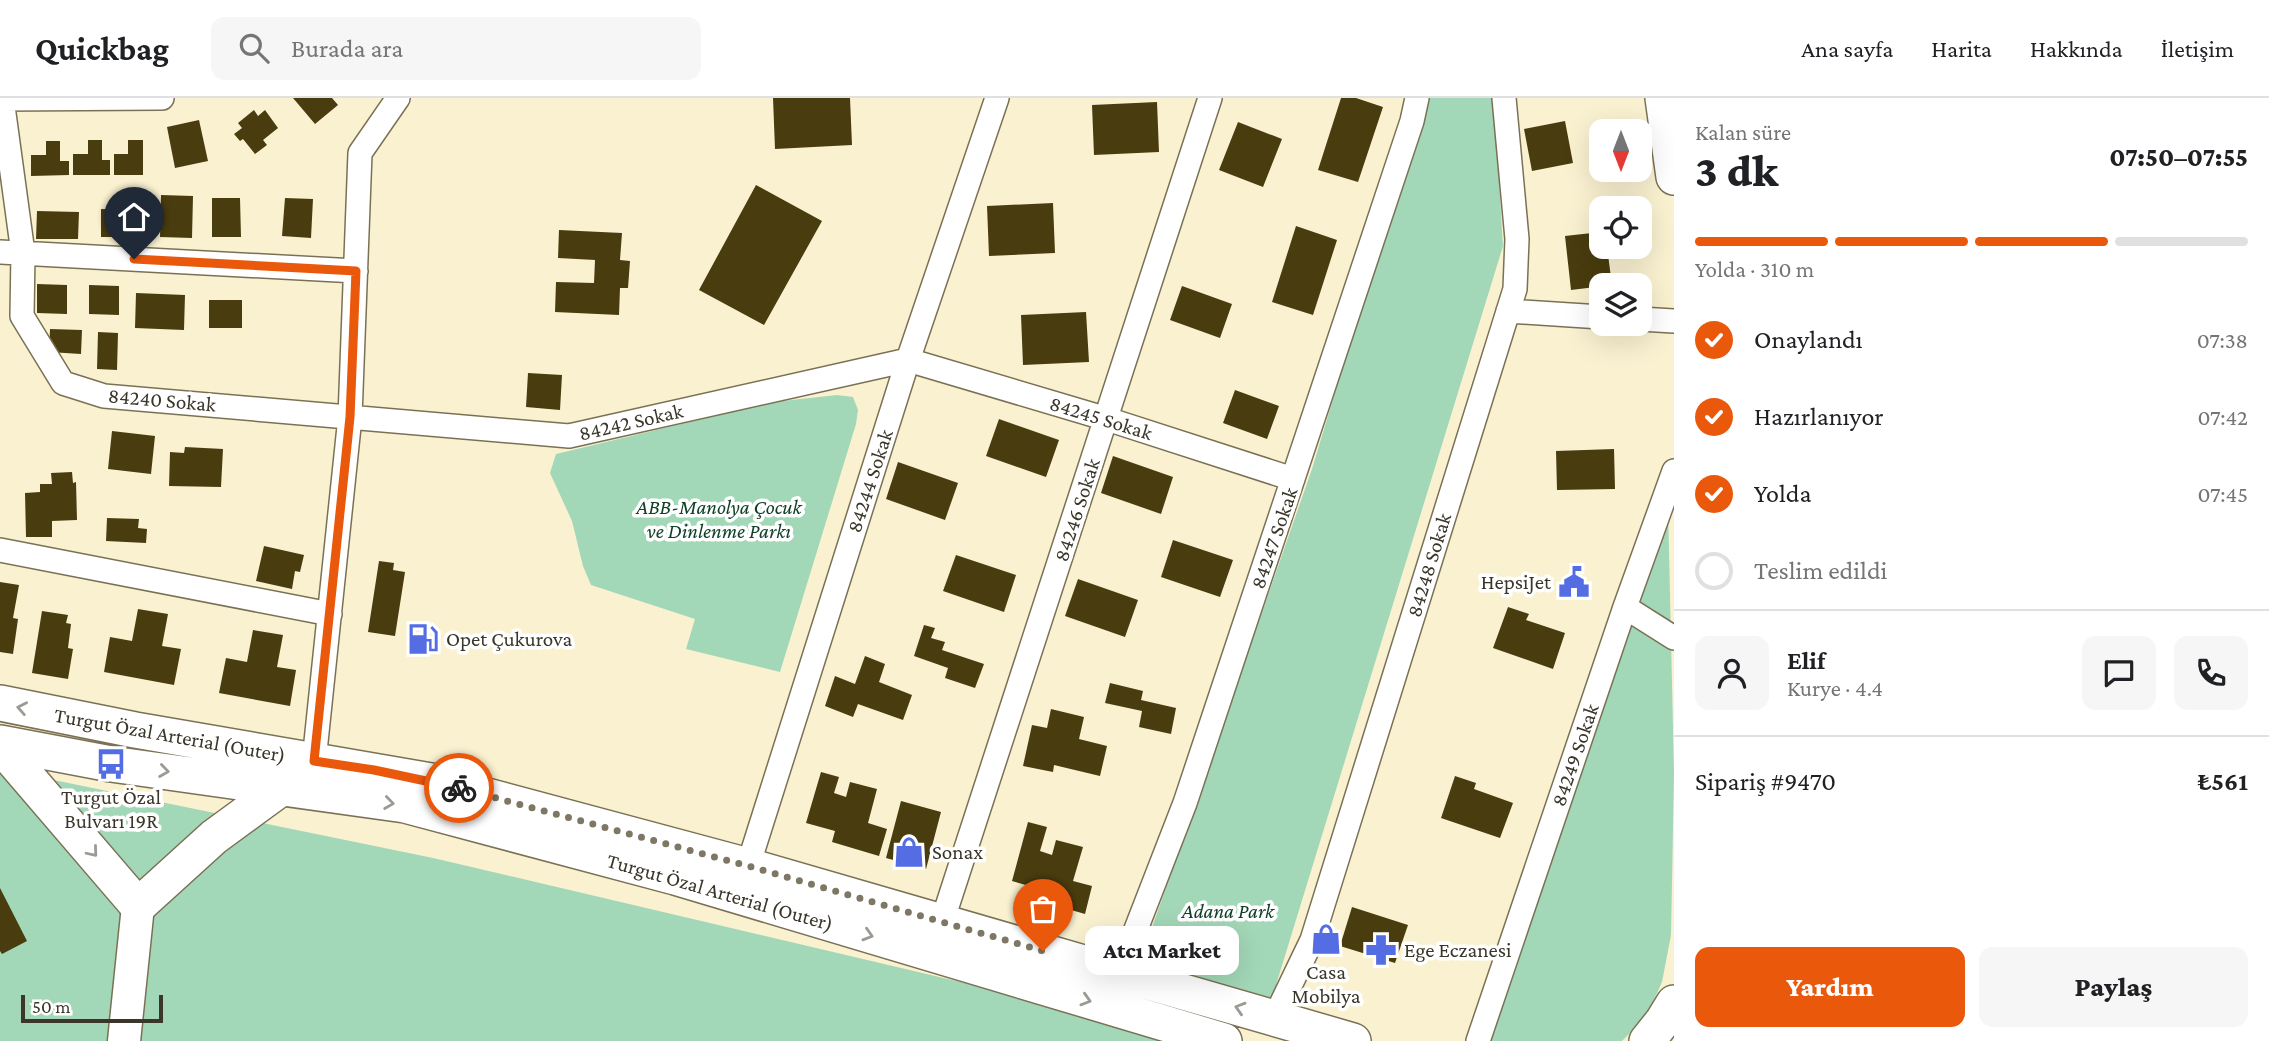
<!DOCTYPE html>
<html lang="tr">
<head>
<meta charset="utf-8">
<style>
  :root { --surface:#fff; --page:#f6f6f6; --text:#202124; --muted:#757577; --line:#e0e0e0; --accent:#ea580c }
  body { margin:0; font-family:"Crimson Pro",serif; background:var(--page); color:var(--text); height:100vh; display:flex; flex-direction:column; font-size:26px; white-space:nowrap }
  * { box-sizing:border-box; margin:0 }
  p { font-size:23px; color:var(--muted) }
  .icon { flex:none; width:38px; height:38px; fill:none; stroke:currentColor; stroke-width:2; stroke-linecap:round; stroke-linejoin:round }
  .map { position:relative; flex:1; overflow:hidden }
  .details { display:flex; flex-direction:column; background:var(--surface); width:595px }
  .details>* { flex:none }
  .needle { width:46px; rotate:180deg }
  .tools { position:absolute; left:1589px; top:21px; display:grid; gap:14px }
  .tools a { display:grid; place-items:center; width:63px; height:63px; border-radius:14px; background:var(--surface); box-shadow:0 7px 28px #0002; font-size:35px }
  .scale { position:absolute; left:21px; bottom:18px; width:142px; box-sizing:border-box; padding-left:7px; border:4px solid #3a362a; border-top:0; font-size:19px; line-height:24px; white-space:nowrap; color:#3a362a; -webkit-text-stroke:5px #fff; paint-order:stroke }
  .pin { position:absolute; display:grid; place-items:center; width:60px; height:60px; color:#fff; margin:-72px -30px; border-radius:50% 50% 50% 0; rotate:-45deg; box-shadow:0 0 7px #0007 }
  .pin .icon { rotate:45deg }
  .courier { position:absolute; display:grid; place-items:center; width:70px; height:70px; margin:-35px; border:5px solid #ea580c; border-radius:50%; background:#fff; color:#222; box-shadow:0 2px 9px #0007 }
  .bubble { position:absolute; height:49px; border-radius:14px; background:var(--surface); box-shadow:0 7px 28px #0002; font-size:23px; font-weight:800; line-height:49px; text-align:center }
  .head em { font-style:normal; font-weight:800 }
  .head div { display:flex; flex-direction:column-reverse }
  .head { display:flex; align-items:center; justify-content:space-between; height:119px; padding:0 21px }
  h1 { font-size:46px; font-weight:800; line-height:52px }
  .bar { display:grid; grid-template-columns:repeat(4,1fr); gap:10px 7px; align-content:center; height:84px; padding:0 21px }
  .bar i { height:9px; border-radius:5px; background:var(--line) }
  .bar .selected { background:var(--accent) }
  .bar p { grid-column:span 4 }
  .line { display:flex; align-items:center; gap:18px; padding:0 21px; border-top:2px solid var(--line) }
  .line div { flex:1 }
  .round { display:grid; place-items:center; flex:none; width:74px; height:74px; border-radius:14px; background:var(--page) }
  ol { padding:0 21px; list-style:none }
  li { display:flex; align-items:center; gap:21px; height:77px }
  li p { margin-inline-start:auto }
  li .icon { padding:7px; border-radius:50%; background:var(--accent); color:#fff; stroke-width:4 }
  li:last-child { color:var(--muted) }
  li i { width:38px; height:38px; border:4px solid var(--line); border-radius:50% }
  .action { display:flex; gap:14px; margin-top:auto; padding:14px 21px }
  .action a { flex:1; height:80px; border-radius:14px; background:var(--accent); color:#fff; font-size:28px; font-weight:800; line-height:80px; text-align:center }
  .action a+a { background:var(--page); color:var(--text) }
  header { display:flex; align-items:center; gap:42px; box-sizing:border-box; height:98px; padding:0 35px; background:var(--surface); border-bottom:2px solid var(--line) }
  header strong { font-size:33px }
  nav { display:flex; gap:38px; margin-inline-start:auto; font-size:24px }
  .search { width:490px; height:63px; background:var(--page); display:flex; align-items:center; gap:18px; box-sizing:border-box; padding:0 24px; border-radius:14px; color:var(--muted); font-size:26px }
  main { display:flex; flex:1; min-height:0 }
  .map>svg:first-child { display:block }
  .green { fill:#a2d7b7 }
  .building { fill:#493c0e }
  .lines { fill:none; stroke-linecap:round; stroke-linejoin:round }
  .street-casing { stroke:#7a7155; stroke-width:26 }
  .secondary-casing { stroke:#7a7155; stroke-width:35 }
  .primary-casing { stroke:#7a7155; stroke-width:38 }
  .street { stroke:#fff; stroke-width:23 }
  .secondary { stroke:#fff; stroke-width:32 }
  .primary { stroke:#fff; stroke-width:35 }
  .oneway { stroke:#9c9a94 }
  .done { stroke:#7d7764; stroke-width:7; stroke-dasharray:0 12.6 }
  .route { stroke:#ea580c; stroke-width:9 }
  .labels { text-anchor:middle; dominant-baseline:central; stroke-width:7; stroke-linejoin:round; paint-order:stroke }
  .street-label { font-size:21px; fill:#3a362a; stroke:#fff }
  .park-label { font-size:21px; font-style:italic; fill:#0f4028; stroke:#fff }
  .poi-label { font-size:21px; fill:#3a362a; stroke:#fff; text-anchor:start }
</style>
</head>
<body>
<header>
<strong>Quickbag</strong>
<div class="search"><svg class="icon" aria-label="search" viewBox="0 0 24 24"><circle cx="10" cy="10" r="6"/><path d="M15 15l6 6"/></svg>Burada ara</div>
<nav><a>Ana sayfa</a><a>Harita</a><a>Hakkında</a><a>İletişim</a></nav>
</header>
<main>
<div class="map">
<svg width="1674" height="943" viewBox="0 0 1674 943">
  <rect width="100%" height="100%" fill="#faf1d1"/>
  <path class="green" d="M 1419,0 L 1494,0 L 1503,148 L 1272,900 L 1140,864 L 1312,371 L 1416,25 Z
    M 837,297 L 853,299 L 858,312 L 856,326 L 780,574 L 686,551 L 695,521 L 591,487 L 583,468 L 572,423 L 550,375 L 556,356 L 773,304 Z
    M 1668,408 L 1674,675 L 1671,837 L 1662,884 L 1646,919 L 1622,943 L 1491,943 Z
    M 0,671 L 433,760 L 1110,919 L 1161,943 L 0,943 Z"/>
  <path class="building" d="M 293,0 L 332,0 L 338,7 L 315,26 Z
    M 773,0 L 850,0 L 852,47 L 775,51 Z
    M 1341,0 L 1356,0 L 1383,9 L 1358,84 L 1318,72 Z
    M 1157,4 L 1159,54 L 1094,57 L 1092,7 Z
    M 254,12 L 258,18 L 265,12 L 278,30 L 263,42 L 267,47 L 255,56 L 243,41 L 240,43 L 234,36 L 242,30 L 238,25 Z
    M 199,22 L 208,63 L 175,70 L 167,29 Z
    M 1565,23 L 1573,65 L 1532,73 L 1524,31 Z
    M 1238,24 L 1282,41 L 1263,89 L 1219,72 Z
    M 88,42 L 102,42 L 102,62 L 110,62 L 110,77 L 73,77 L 73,56 L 88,56 Z
    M 128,42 L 143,42 L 143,77 L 114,77 L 114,56 L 128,56 Z
    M 46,43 L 60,43 L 60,63 L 69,63 L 69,77 L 31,78 L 31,57 L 46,57 Z
    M 756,87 L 822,123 L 764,227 L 699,192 Z
    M 161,97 L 193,98 L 192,140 L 160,139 Z
    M 212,100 L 240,100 L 241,139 L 212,139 Z
    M 285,100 L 313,101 L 311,140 L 282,138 Z
    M 1053,105 L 1055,155 L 989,158 L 987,108 Z
    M 101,111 L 143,112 L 143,139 L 101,139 Z
    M 37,113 L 79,114 L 78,141 L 36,141 Z
    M 1296,128 L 1337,142 L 1313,217 L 1272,204 Z
    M 559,132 L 622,135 L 620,162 L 630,163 L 628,190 L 620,190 L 619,217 L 555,214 L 556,184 L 594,185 L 595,162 L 558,160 Z
    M 1601,134 L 1601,149 L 1607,149 L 1612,187 L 1571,192 L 1565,138 Z
    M 37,186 L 67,187 L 67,216 L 37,215 Z
    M 89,187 L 119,188 L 119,217 L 89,216 Z
    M 1182,188 L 1232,206 L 1220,240 L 1170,222 Z
    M 136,195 L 185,197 L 184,232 L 135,230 Z
    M 209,202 L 242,202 L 242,230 L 209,230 Z
    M 1086,214 L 1089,264 L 1023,267 L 1021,217 Z
    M 50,231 L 82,232 L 81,256 L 49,254 Z
    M 98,234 L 118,235 L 117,272 L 97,271 Z
    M 528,275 L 562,277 L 560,312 L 526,309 Z
    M 1235,292 L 1279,308 L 1267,341 L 1223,325 Z
    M 999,321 L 1059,342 L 1046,379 L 986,358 Z
    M 112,333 L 155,338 L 151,376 L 108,371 Z
    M 185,349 L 223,351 L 221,389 L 169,388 L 170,354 L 184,355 Z
    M 1614,351 L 1615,391 L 1557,392 L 1556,353 Z
    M 1113,358 L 1173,379 L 1161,416 L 1101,395 Z
    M 898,364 L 958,385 L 945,422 L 886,401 Z
    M 72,374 L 73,385 L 76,384 L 77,422 L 52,423 L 52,439 L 26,439 L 25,395 L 40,394 L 40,386 L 52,386 L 51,375 Z
    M 107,420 L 139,421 L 138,430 L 147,431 L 146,445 L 106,443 Z
    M 1173,442 L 1233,462 L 1220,499 L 1161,479 Z
    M 264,448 L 304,457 L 300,474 L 295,473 L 292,491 L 256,483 Z
    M 956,457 L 1016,477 L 1004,514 L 943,493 Z
    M 379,463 L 394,465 L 393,472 L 405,474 L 395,538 L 368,534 Z
    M 1078,481 L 1138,502 L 1125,539 L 1065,518 Z
    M 0,484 L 19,487 L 13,520 L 18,521 L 13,556 L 0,554 Z
    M 1508,509 L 1529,516 L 1526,522 L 1565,535 L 1553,571 L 1493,550 Z
    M 138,511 L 168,516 L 162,548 L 181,551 L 174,587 L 104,574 L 110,539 L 132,543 Z
    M 42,513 L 68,517 L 66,525 L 71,526 L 68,550 L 73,551 L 68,581 L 32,575 Z
    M 924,527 L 935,530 L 931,540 L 945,544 L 942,552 L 984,566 L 975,590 L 945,580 L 948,570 L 914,558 Z
    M 253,532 L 283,537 L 277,569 L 296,572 L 290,608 L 219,595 L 226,560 L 247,564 Z
    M 865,558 L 885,566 L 879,584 L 912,597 L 903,622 L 858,606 L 853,619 L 825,608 L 835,578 L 855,586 Z
    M 1110,585 L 1143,593 L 1141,602 L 1176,610 L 1171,636 L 1139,629 L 1142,613 L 1105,605 Z
    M 1051,611 L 1084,619 L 1079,641 L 1107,648 L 1100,678 L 1054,667 L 1053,674 L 1023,668 L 1032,627 L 1047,630 Z
    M 821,674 L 839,679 L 834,695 L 846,699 L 850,684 L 877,691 L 868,725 L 887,731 L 879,758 L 832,744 L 835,733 L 806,725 Z
    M 1455,678 L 1476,685 L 1474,691 L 1513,705 L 1500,740 L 1441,720 Z
    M 901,703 L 941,714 L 926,771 L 886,760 Z
    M 1028,724 L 1047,729 L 1040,753 L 1052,757 L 1056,742 L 1083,749 L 1073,783 L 1092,788 L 1085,816 L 1037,802 L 1040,791 L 1012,783 Z
    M 0,790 L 27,843 L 2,856 L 0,853 Z
    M 1352,809 L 1408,827 L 1395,865 L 1340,848 Z"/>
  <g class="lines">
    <defs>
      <path id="street" d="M 0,1 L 162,0
        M 2,1 L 23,155 L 22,218 L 63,285 L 104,298 L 569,338 L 908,262 L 1107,321 L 1293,381
        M 0,154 L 356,173
        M 1508,213 L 1601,219
        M 1640,221 L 1674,223
        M 0,452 L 330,516
        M 1625,509 L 1674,540
        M 314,663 L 350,319 L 360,55 L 398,0
        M 748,768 L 908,262 L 997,0
        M 942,824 L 1210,0
        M 1119,875 L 1185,705 L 1412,23 L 1417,0
        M 1274,921 L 1312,842 L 1515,191 L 1517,141 L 1504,0
        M 1478,943 L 1625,509 L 1674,373"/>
      <path id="secondary" d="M 124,943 L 138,808"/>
      <path id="primary" d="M 1663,0 L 1674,79
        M 0,605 L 135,632 L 431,683 L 748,768 L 1353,943
        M 0,645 L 111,666 L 405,707 L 675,779 L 1224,943
        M 0,647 L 138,808 L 214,739 L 281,690
        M 1647,943 L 1663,923 L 1674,905"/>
    </defs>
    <use href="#street" class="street-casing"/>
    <use href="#secondary" class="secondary-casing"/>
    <use href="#primary" class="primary-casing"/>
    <use href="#street" class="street"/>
    <use href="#secondary" class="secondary"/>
    <use href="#primary" class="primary"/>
  </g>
  <defs><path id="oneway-chevron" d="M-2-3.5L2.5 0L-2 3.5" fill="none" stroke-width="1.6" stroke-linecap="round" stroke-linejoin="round" transform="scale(1.75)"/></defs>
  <g class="oneway">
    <use href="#oneway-chevron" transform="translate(22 610) rotate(-169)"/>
    <use href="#oneway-chevron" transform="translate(164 673) rotate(8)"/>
    <use href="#oneway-chevron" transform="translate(389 705) rotate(8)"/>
    <use href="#oneway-chevron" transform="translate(93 754) rotate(50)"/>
    <use href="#oneway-chevron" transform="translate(868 837) rotate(17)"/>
    <use href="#oneway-chevron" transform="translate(1086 902) rotate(17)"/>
    <use href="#oneway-chevron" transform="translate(1240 910) rotate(-163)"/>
  </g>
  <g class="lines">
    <path class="done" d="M 459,690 L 748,768 L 1043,853"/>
    <path class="route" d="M 134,161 L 356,173 L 350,319 L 314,663 L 374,672 L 459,690"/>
  </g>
  <defs>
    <symbol id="civic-bare" viewBox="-9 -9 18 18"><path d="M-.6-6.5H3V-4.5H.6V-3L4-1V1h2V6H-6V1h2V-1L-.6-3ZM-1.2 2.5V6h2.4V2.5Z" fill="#546de3" stroke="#fff" stroke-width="2.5" paint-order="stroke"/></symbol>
    <symbol id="fuel-bare" viewBox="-9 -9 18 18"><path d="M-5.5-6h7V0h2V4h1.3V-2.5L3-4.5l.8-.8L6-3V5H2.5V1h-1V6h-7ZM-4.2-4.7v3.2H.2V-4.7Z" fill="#546de3" stroke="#fff" stroke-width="2.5" paint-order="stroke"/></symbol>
    <symbol id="bus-bare" viewBox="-9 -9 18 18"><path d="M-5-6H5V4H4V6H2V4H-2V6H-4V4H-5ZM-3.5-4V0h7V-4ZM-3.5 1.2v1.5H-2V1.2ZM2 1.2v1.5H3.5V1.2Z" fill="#546de3" stroke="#fff" stroke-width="2.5" paint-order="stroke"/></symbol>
    <symbol id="shop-bare" viewBox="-9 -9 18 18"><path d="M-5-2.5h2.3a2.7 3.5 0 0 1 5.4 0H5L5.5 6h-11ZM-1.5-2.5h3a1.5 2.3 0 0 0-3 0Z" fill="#546de3" stroke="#fff" stroke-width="2.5" paint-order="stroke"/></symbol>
    <symbol id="pharmacy-bare" viewBox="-9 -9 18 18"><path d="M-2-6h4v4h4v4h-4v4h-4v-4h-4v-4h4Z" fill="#546de3" stroke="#fff" stroke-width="2.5" paint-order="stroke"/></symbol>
  </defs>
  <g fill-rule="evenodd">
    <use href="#civic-bare" x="1552" y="462" width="44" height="44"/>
    <use href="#fuel-bare" x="401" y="519" width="44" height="44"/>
    <use href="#bus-bare" x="89" y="644" width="44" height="44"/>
    <use href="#shop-bare" x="887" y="732" width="44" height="44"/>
    <use href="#shop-bare" x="1304" y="819" width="44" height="44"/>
    <use href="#pharmacy-bare" x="1359" y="830" width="44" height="44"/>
  </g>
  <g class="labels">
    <g class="street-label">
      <text transform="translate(162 302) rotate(5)">84240 Sokak</text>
      <text transform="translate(1101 320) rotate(17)">84245 Sokak</text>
      <text transform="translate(631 324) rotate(-13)">84242 Sokak</text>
      <text transform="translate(870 383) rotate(-72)">84244 Sokak</text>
      <text transform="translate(1077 412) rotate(-72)">84246 Sokak</text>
      <text transform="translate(1274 440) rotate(-71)">84247 Sokak</text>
      <text transform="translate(1429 467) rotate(-73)">84248 Sokak</text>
      <text transform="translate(170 637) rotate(10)">Turgut Özal Arterial (Outer)</text>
      <text transform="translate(1575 657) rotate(-71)">84249 Sokak</text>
      <text transform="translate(720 794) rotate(16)">Turgut Özal Arterial (Outer)</text>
    </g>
    <g class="park-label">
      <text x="719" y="409">ABB-Manolya Çocuk<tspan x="719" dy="24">ve Dinlenme Parkı</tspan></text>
      <text x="1228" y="813">Adana Park</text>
    </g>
    <g class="poi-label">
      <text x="1551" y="484" text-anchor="end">HepsiJet</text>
      <text x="446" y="541">Opet Çukurova</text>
      <text x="111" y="699" text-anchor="middle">Turgut Özal<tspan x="111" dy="24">Bulvarı 19R</tspan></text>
      <text x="932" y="754">Sonax</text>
      <text x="1404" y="852">Ege Eczanesi</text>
      <text x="1326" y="874" text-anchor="middle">Casa<tspan x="1326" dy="24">Mobilya</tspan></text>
    </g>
  </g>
</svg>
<div class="tools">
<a><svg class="needle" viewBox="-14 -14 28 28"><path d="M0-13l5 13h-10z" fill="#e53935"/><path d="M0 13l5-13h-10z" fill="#757577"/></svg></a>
<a><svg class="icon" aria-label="locate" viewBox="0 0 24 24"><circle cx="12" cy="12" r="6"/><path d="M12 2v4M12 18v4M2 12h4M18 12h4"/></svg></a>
<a><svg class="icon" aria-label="layers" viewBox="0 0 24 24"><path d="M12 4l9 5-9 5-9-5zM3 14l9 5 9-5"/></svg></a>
</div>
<div class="scale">50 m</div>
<div class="pin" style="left:1043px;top:853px;background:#ea580c"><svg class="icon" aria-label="bag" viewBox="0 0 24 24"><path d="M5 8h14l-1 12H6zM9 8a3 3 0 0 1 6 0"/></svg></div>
<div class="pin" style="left:134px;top:161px;background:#1f2937"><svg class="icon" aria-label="home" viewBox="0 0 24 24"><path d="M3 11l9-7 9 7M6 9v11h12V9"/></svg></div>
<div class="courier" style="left:459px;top:690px"><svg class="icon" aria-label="bike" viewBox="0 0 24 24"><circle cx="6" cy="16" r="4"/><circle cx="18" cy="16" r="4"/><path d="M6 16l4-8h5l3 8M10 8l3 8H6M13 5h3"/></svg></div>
<div class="bubble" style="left:1085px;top:828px;width:154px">Atcı Market</div>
</div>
<section class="details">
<div class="head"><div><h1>3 dk</h1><p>Kalan süre</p></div><em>07:50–07:55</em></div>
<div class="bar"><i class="selected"></i><i class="selected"></i><i class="selected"></i><i></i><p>Yolda · 310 m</p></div>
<ol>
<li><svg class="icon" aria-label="check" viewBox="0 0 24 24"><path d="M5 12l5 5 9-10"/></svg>Onaylandı<p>07:38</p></li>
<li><svg class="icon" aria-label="check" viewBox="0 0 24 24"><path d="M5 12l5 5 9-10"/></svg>Hazırlanıyor<p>07:42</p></li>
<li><svg class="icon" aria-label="check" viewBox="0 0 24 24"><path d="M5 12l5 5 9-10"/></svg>Yolda<p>07:45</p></li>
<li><i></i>Teslim edildi</li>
</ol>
<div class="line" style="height:126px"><a class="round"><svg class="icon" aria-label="person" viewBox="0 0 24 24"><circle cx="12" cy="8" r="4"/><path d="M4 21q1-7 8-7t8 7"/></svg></a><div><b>Elif</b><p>Kurye · 4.4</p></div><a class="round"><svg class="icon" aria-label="chat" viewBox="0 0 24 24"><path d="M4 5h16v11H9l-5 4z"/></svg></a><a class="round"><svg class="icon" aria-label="phone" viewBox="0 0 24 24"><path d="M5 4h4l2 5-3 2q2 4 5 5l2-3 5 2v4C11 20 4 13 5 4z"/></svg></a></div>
<div class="line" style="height:91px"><div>Sipariş #9470</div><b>₺561</b></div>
<div class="action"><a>Yardım</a><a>Paylaş</a></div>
</section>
</main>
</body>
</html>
